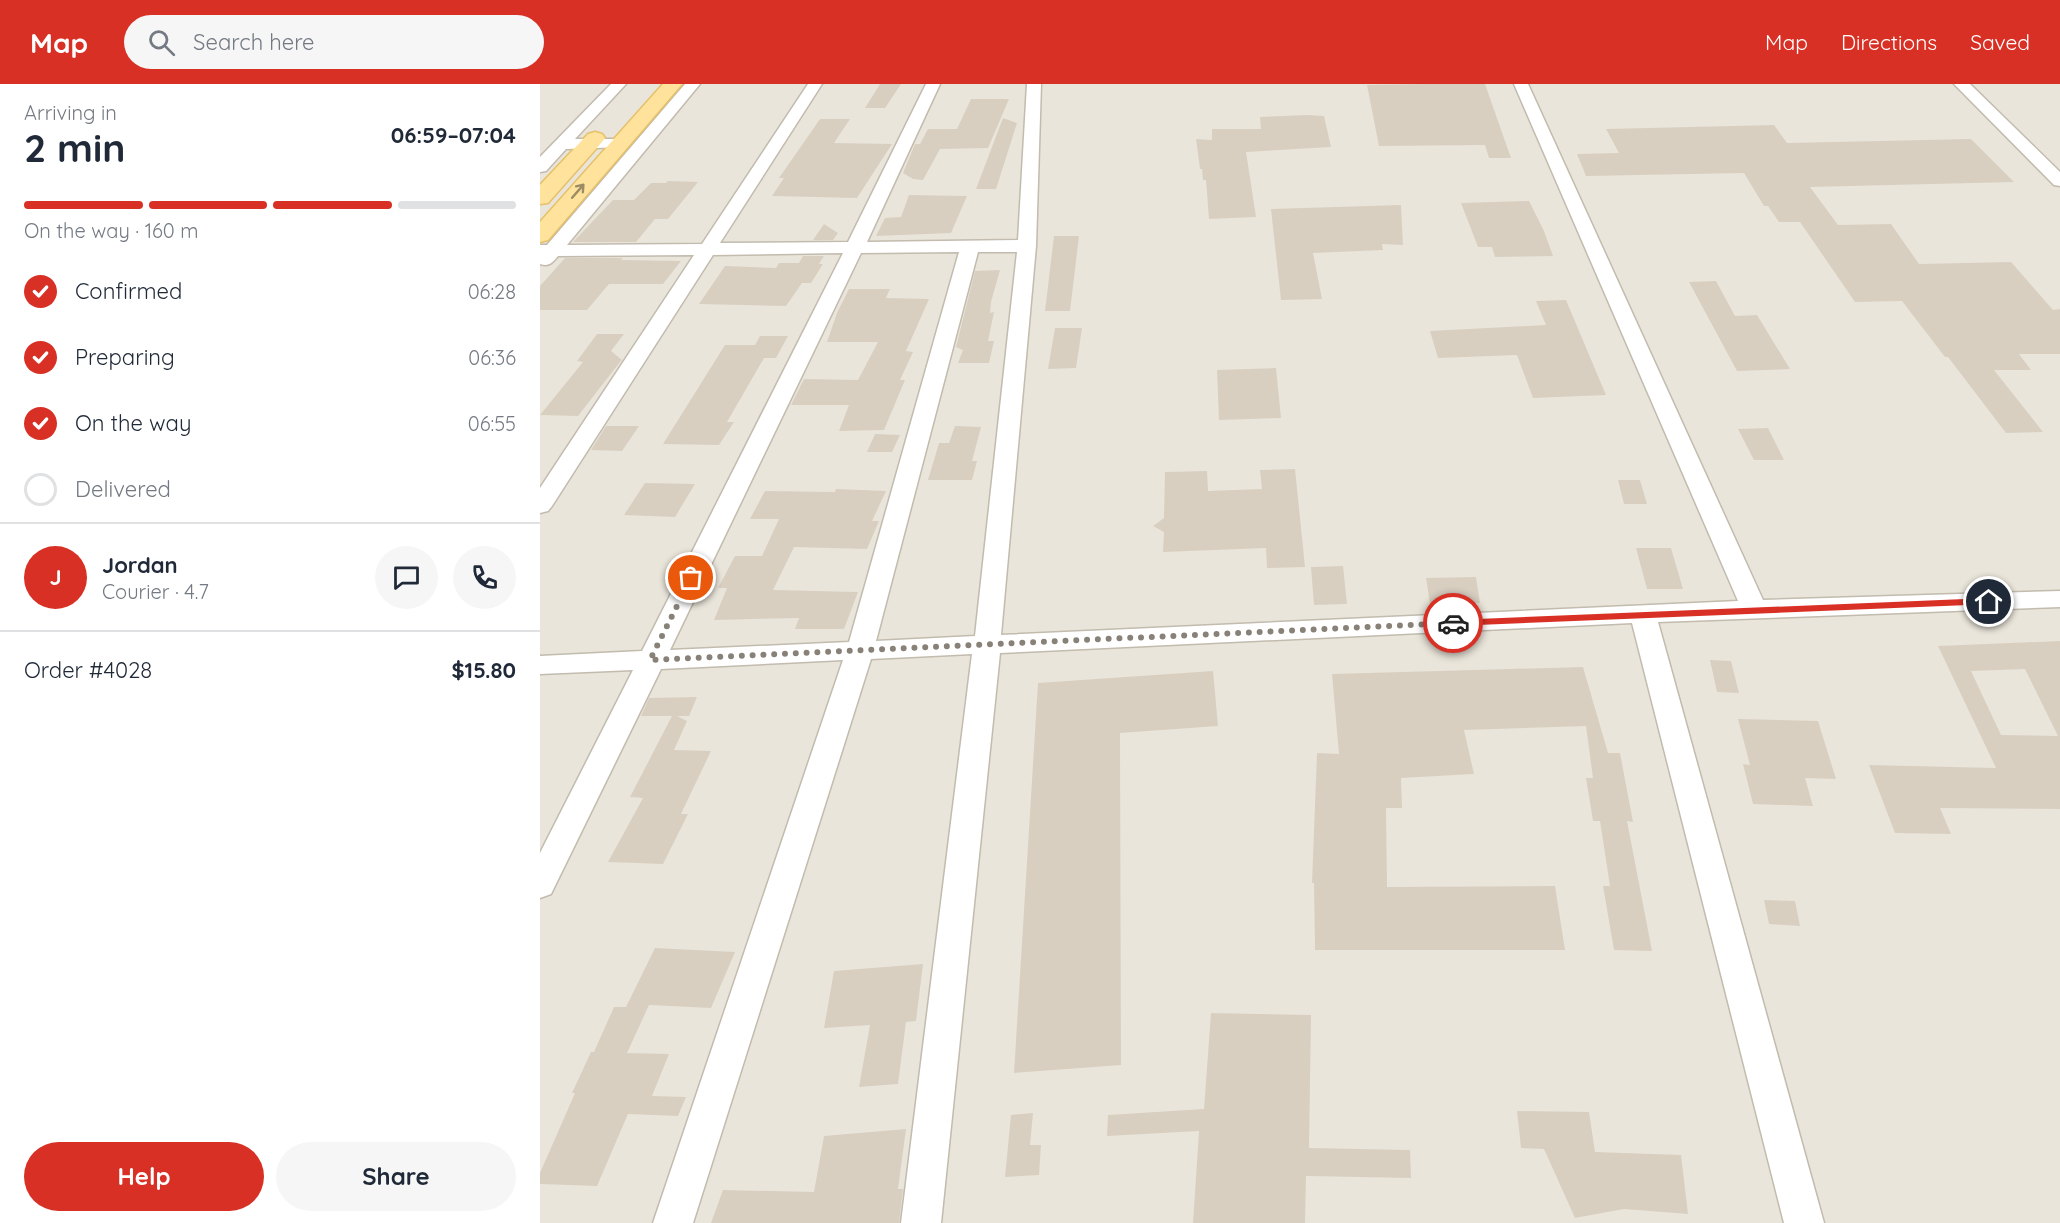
<!DOCTYPE html>
<html lang="en">
<head>
<meta charset="utf-8">
<style>
  :root { --surface:#fff; --page:#f6f6f7; --text:#1f2937; --muted:#747a83; --line:#e0e1e3; --accent:#d93025 }
  body { margin:0; font-family:Quicksand,sans-serif; background:var(--page); color:var(--text); height:100vh; display:flex; flex-direction:column; font-size:22px; white-space:nowrap }
  * { box-sizing:border-box; margin:0 }
  p { font-size:20px; color:var(--muted) }
  .icon { flex:none; width:33px; height:33px; fill:none; stroke:currentColor; stroke-width:2; stroke-linecap:round; stroke-linejoin:round }
  .map { position:relative; flex:1; overflow:hidden }
  .side { display:flex; flex-direction:column; background:var(--surface); width:540px }
  .side>* { flex:none }
  .pin { position:absolute; display:grid; place-items:center; width:51px; height:51px; color:#fff; margin:-26px; border:3px solid #fff; border-radius:50%; box-shadow:0 2px 6px #0007 }
  .courier { position:absolute; display:grid; place-items:center; width:60px; height:60px; margin:-30px; border:4px solid #d93025; border-radius:50%; background:#fff; color:#222; box-shadow:0 2px 8px #0007 }
  .headline em { font-style:normal; font-weight:700 }
  .headline div { display:flex; flex-direction:column-reverse }
  .headline { display:flex; align-items:center; justify-content:space-between; height:102px; padding:0 24px }
  h1 { font-size:39px; font-weight:700; line-height:45px }
  .bar { display:grid; grid-template-columns:repeat(4,1fr); gap:9px 6px; align-content:center; height:72px; padding:0 24px }
  .bar i { height:8px; border-radius:4px; background:var(--line) }
  .bar .selected { background:var(--accent) }
  .bar p { grid-column:span 4 }
  .line { display:flex; align-items:center; gap:15px; padding:0 24px; border-top:2px solid var(--line) }
  .line div { flex:1 }
  .round { display:grid; place-items:center; flex:none; width:63px; height:63px; border-radius:32px; background:var(--page) }
  ol { padding:0 24px; list-style:none }
  li { display:flex; align-items:center; gap:18px; height:66px }
  li p { margin-inline-start:auto }
  li .icon { padding:6px; border-radius:50%; background:var(--accent); color:#fff; stroke-width:4 }
  li:last-child { color:var(--muted) }
  li i { width:33px; height:33px; border:3px solid var(--line); border-radius:50% }
  .button { display:flex; gap:12px; margin-top:auto; padding:12px 24px }
  .button a { flex:1; height:69px; border-radius:36px; background:var(--accent); color:#fff; font-size:24px; font-weight:700; line-height:69px; text-align:center }
  .button a+a { background:var(--page); color:var(--text) }
  header { display:flex; align-items:center; gap:36px; box-sizing:border-box; height:84px; padding:0 30px; background:var(--accent); color:#fff }
  header strong { font-size:28px }
  nav { display:flex; gap:33px; margin-inline-start:auto; font-size:21px }
  .search { width:420px; height:54px; background:var(--page); display:flex; align-items:center; gap:15px; box-sizing:border-box; padding:0 21px; border-radius:33px; color:var(--muted); font-size:22px }
  main { display:flex; flex:1; min-height:0 }
  .map>svg:first-child { display:block }
  .residential { fill:#eae5da }
  .building { fill:#d8cfc1; fill-rule:evenodd }
  .lines { fill:none; stroke-linecap:round; stroke-linejoin:round }
  .street-casing { stroke:#c2bbae; stroke-width:3 }
  .primary-casing { stroke:#e6c16a; stroke-width:3 }
  .street { fill:#fff; fill-rule:evenodd }
  .primary { fill:#ffe39c; fill-rule:evenodd }
  .oneway { stroke:#9c8c66 }
  .route { fill:#d93025 }
  .done { stroke:#878178; stroke-width:6; stroke-dasharray:0 10.8 }
</style>
</head>
<body>
<header>
<strong>Map</strong>
<div class="search"><svg class="icon" aria-label="search" viewBox="0 0 24 24"><circle cx="10" cy="10" r="6"/><path d="M15 15l6 6"/></svg>Search here</div>
<nav><a>Map</a><a>Directions</a><a>Saved</a></nav>
</header>
<main>
<section class="side">
<div class="headline"><div><h1>2 min</h1><p>Arriving in</p></div><em>06:59–07:04</em></div>
<div class="bar"><i class="selected"></i><i class="selected"></i><i class="selected"></i><i></i><p>On the way · 160 m</p></div>
<ol>
<li><svg class="icon" aria-label="check" viewBox="0 0 24 24"><path d="M5 12l5 5 9-10"/></svg>Confirmed<p>06:28</p></li>
<li><svg class="icon" aria-label="check" viewBox="0 0 24 24"><path d="M5 12l5 5 9-10"/></svg>Preparing<p>06:36</p></li>
<li><svg class="icon" aria-label="check" viewBox="0 0 24 24"><path d="M5 12l5 5 9-10"/></svg>On the way<p>06:55</p></li>
<li><i></i>Delivered</li>
</ol>
<div class="line" style="height:108px"><b class="round" style="background:var(--accent);color:#fff">J</b><div><b>Jordan</b><p>Courier · 4.7</p></div><a class="round"><svg class="icon" aria-label="chat" viewBox="0 0 24 24"><path d="M4 5h16v11H9l-5 4z"/></svg></a><a class="round"><svg class="icon" aria-label="phone" viewBox="0 0 24 24"><path d="M5 4h4l2 5-3 2q2 4 5 5l2-3 5 2v4C11 20 4 13 5 4z"/></svg></a></div>
<div class="line" style="height:78px"><div>Order #4028</div><b>$15.80</b></div>
<div class="button"><a>Help</a><a>Share</a></div>
</section>
<div class="map">
<svg width="1520" height="1139" viewBox="0 0 1520 1139">
  <rect width="100%" height="100%" fill="#f6f3ec"/>
  <path class="residential" d="M 0,0 L 1520,0 L 1520,1139 L 0,1139 Z"/>
  <path class="building" d="M 340,0 L 361,0 L 345,24 L 325,24 Z
    M 883,0 L 945,0 L 971,74 L 949,74 L 945,61 L 839,62 L 827,1 Z
    M 431,15 L 469,15 L 448,64 L 400,65 L 383,96 L 373,95 L 363,89 L 375,60 L 380,60 L 388,45 L 417,45 Z
    M 768,31 L 784,32 L 791,63 L 706,68 L 716,133 L 669,135 L 666,96 L 663,96 L 662,85 L 660,85 L 656,55 L 672,56 L 672,45 L 721,45 L 720,33 Z
    M 463,34 L 477,39 L 456,105 L 436,105 Z
    M 280,35 L 310,35 L 294,59 L 352,60 L 317,114 L 232,112 L 244,94 L 239,94 Z
    M 1234,41 L 1247,59 L 1431,55 L 1474,98 L 1270,103 L 1298,141 L 1351,140 L 1379,180 L 1471,178 L 1513,226 L 1520,225 L 1520,270 L 1479,270 L 1491,286 L 1454,286 L 1503,348 L 1466,349 L 1408,273 L 1405,273 L 1362,217 L 1315,218 L 1260,138 L 1239,138 L 1228,122 L 1224,122 L 1204,89 L 1046,92 L 1037,70 L 1079,69 L 1066,45 Z
    M 128,97 L 158,98 L 128,135 L 115,135 L 96,158 L 33,158 L 73,116 L 94,116 L 111,99 L 126,99 Z
    M 369,111 L 427,112 L 411,149 L 336,152 L 345,134 L 361,133 Z
    M 989,117 L 1004,147 L 1013,172 L 955,173 L 952,163 L 938,163 L 921,119 Z
    M 861,121 L 863,161 L 842,160 L 843,166 L 773,169 L 782,215 L 741,216 L 731,125 Z
    M 284,140 L 298,149 L 293,156 L 273,156 Z
    M 514,152 L 539,152 L 530,227 L 505,227 Z
    M 263,172 L 284,172 L 279,180 L 283,180 L 271,199 L 262,199 L 246,222 L 159,220 L 185,182 L 236,184 L 239,179 L 259,179 Z
    M 25,174 L 83,174 L 81,176 L 141,177 L 123,200 L 69,200 L 47,226 L 0,226 L 0,202 Z
    M 460,186 L 451,218 L 450,229 L 454,228 L 448,257 L 454,257 L 449,279 L 418,279 L 423,266 L 416,263 L 435,187 Z
    M 1176,197 L 1195,232 L 1217,231 L 1250,285 L 1197,287 L 1149,198 Z
    M 309,205 L 350,205 L 346,214 L 389,215 L 366,267 L 373,268 L 360,296 L 365,296 L 344,346 L 299,347 L 309,321 L 251,321 L 264,295 L 318,296 L 338,258 L 287,258 L 297,229 Z
    M 1026,216 L 1066,311 L 993,314 L 977,271 L 898,274 L 890,247 L 1006,241 L 996,217 Z
    M 515,244 L 542,244 L 536,284 L 508,285 Z
    M 57,250 L 84,250 L 71,267 L 82,276 L 80,278 L 38,332 L 0,331 L 43,278 L 37,277 Z
    M 220,252 L 248,252 L 236,274 L 224,274 L 187,338 L 194,338 L 179,361 L 123,360 L 185,261 L 215,261 Z
    M 736,284 L 741,334 L 679,336 L 677,286 Z
    M 66,342 L 99,342 L 82,367 L 51,366 Z
    M 415,342 L 441,343 L 432,377 L 437,377 L 432,396 L 388,396 L 399,359 L 409,359 Z
    M 1228,344 L 1244,376 L 1214,376 L 1198,345 Z
    M 335,350 L 360,351 L 352,368 L 327,368 Z
    M 755,385 L 765,483 L 727,484 L 726,464 L 623,468 L 624,448 L 613,442 L 624,434 L 625,388 L 667,387 L 668,407 L 722,405 L 720,386 Z
    M 1078,396 L 1100,396 L 1107,420 L 1084,420 Z
    M 105,399 L 155,400 L 135,433 L 84,431 Z
    M 296,405 L 346,407 L 332,437 L 339,437 L 327,465 L 254,463 L 233,506 L 318,508 L 304,545 L 255,545 L 259,534 L 174,536 L 187,504 L 178,504 L 195,472 L 222,472 L 239,435 L 210,435 L 225,407 L 295,408 Z
    M 1096,464 L 1131,464 L 1143,505 L 1107,505 Z
    M 803,482 L 807,520 L 774,521 L 771,483 Z
    M 936,493 L 940,519 L 890,520 L 886,494 Z
    M 1520,557 L 1520,725 L 1400,724 L 1411,750 L 1355,749 L 1329,681 L 1456,684 L 1398,562 ZM 1485,585 L 1518,652 L 1461,651 L 1431,587 Z
    M 1170,576 L 1191,577 L 1199,609 L 1177,608 Z
    M 1043,583 L 1068,669 L 1080,669 L 1093,738 L 1087,737 L 1112,867 L 1074,866 L 1063,802 L 1070,802 L 1060,737 L 1053,737 L 1046,694 L 1053,694 L 1046,642 L 924,646 L 934,690 L 861,694 L 862,724 L 846,724 L 847,803 L 1015,802 L 1025,866 L 775,866 L 774,799 L 772,799 L 777,669 L 799,670 L 792,590 Z
    M 673,587 L 678,642 L 580,649 L 581,981 L 474,989 L 498,599 Z
    M 157,613 L 149,632 L 137,632 L 147,637 L 134,666 L 171,667 L 141,730 L 148,730 L 123,780 L 68,778 L 103,714 L 90,713 L 132,632 L 101,632 L 109,614 Z
    M 1198,635 L 1278,637 L 1296,695 L 1265,694 L 1273,722 L 1213,720 L 1203,680 L 1210,681 Z
    M 1224,816 L 1255,817 L 1260,842 L 1229,840 Z
    M 115,864 L 195,868 L 171,924 L 109,921 L 87,969 L 129,970 L 112,1012 L 146,1013 L 138,1032 L 88,1030 L 57,1102 L 0,1100 L 0,1089 L 35,1009 L 32,1009 L 51,968 L 54,968 L 74,923 L 86,923 Z
    M 383,880 L 376,937 L 366,938 L 358,1000 L 319,1003 L 330,941 L 284,944 L 294,887 Z
    M 671,929 L 771,931 L 769,1064 L 870,1066 L 871,1094 L 766,1092 L 765,1139 L 653,1139 L 659,1047 L 567,1052 L 568,1031 L 664,1025 Z
    M 977,1027 L 1049,1028 L 1055,1068 L 1141,1071 L 1148,1130 L 1084,1125 L 1035,1134 L 1004,1065 L 981,1064 Z
    M 493,1029 L 490,1061 L 501,1061 L 499,1091 L 465,1093 L 471,1031 Z
    M 366,1045 L 358,1105 L 363,1105 L 359,1139 L 171,1139 L 183,1106 L 274,1108 L 284,1052 Z"/>
  <g class="lines">
    <defs>
      <path id="street" d="M 71,0 L 86,0 L 35,55 L 79,55 L 87,60 L 85,63 L 26,65 L 6,87 L 0,88 L 0,73 Z
        M 145,0 L 160,0 L 27,161 L 162,160 L 268,0 L 282,0 L 180,159 L 308,158 L 386,0 L 400,0 L 327,158 L 478,156 L 487,0 L 501,0 L 496,162 L 461,551 L 1198,517 L 974,0 L 988,0 L 1223,516 L 1520,507 L 1520,523 L 1118,538 L 1284,1139 L 1244,1139 L 1092,539 L 460,569 L 401,1139 L 361,1139 L 432,570 L 331,575 L 153,1139 L 113,1139 L 303,576 L 121,585 L 11,810 L 0,814 L 0,769 L 93,586 L 0,590 L 0,572 L 102,567 L 303,169 L 173,171 L 12,422 L 8,427 L 0,429 L 0,404 L 154,171 L 18,172 C 12,179 9,183 0,180 L 0,161 L 7,161 ZM 419,168 L 309,558 L 130,566 L 321,169 ZM 438,168 L 477,168 L 435,552 L 336,557 Z
        M 1414,0 L 1430,0 L 1520,88 L 1520,102 L 1514,101 Z"/>
      <path id="primary" d="M 123,0 L 142,0 L 8,156 L 0,158 L 0,138 Z
        M 55,48 L 62,50 L 65,54 L 62,58 L 8,119 L 0,120 L 0,101 L 48,50 Z"/>
    </defs>
    <use href="#street" class="street-casing"/>
    <use href="#primary" class="primary-casing"/>
    <use href="#street" class="street"/>
    <use href="#primary" class="primary"/>
  </g>
  <defs><path id="oneway-shaft" d="M-6 0H5M1.5-3L5.5 0L1.5 3" fill="none" stroke-width="1.6" stroke-linecap="round" stroke-linejoin="round" transform="scale(1.5)"/></defs>
  <use class="oneway" href="#oneway-shaft" transform="translate(38 107) rotate(-49)"/>
  <path class="route" d="M 1449,514 L 1454,518 L 1453,520 L 913,542 L 908,539 L 913,536 Z"/>
  <g class="lines">
    <path class="done" d="M 151,494 L 110,576 L 913,539"/>
  </g>
</svg>
<div class="pin" style="left:151px;top:494px;background:#ea580c"><svg class="icon" aria-label="bag" viewBox="0 0 24 24"><path d="M5 8h14l-1 12H6zM9 8a3 3 0 0 1 6 0"/></svg></div>
<div class="pin" style="left:1449px;top:518px;background:#1f2937"><svg class="icon" aria-label="home" viewBox="0 0 24 24"><path d="M3 11l9-7 9 7M6 9v11h12V9"/></svg></div>
<div class="courier" style="left:913px;top:539px"><svg class="icon" aria-label="car" viewBox="0 0 24 24"><path d="M5 17H2v-5l4-1 3-4h7l3 4 3 1v5h-3M9 17h6M6 11h13"/><circle cx="7" cy="17" r="2"/><circle cx="17" cy="17" r="2"/></svg></div>
</div>
</main>
</body>
</html>
